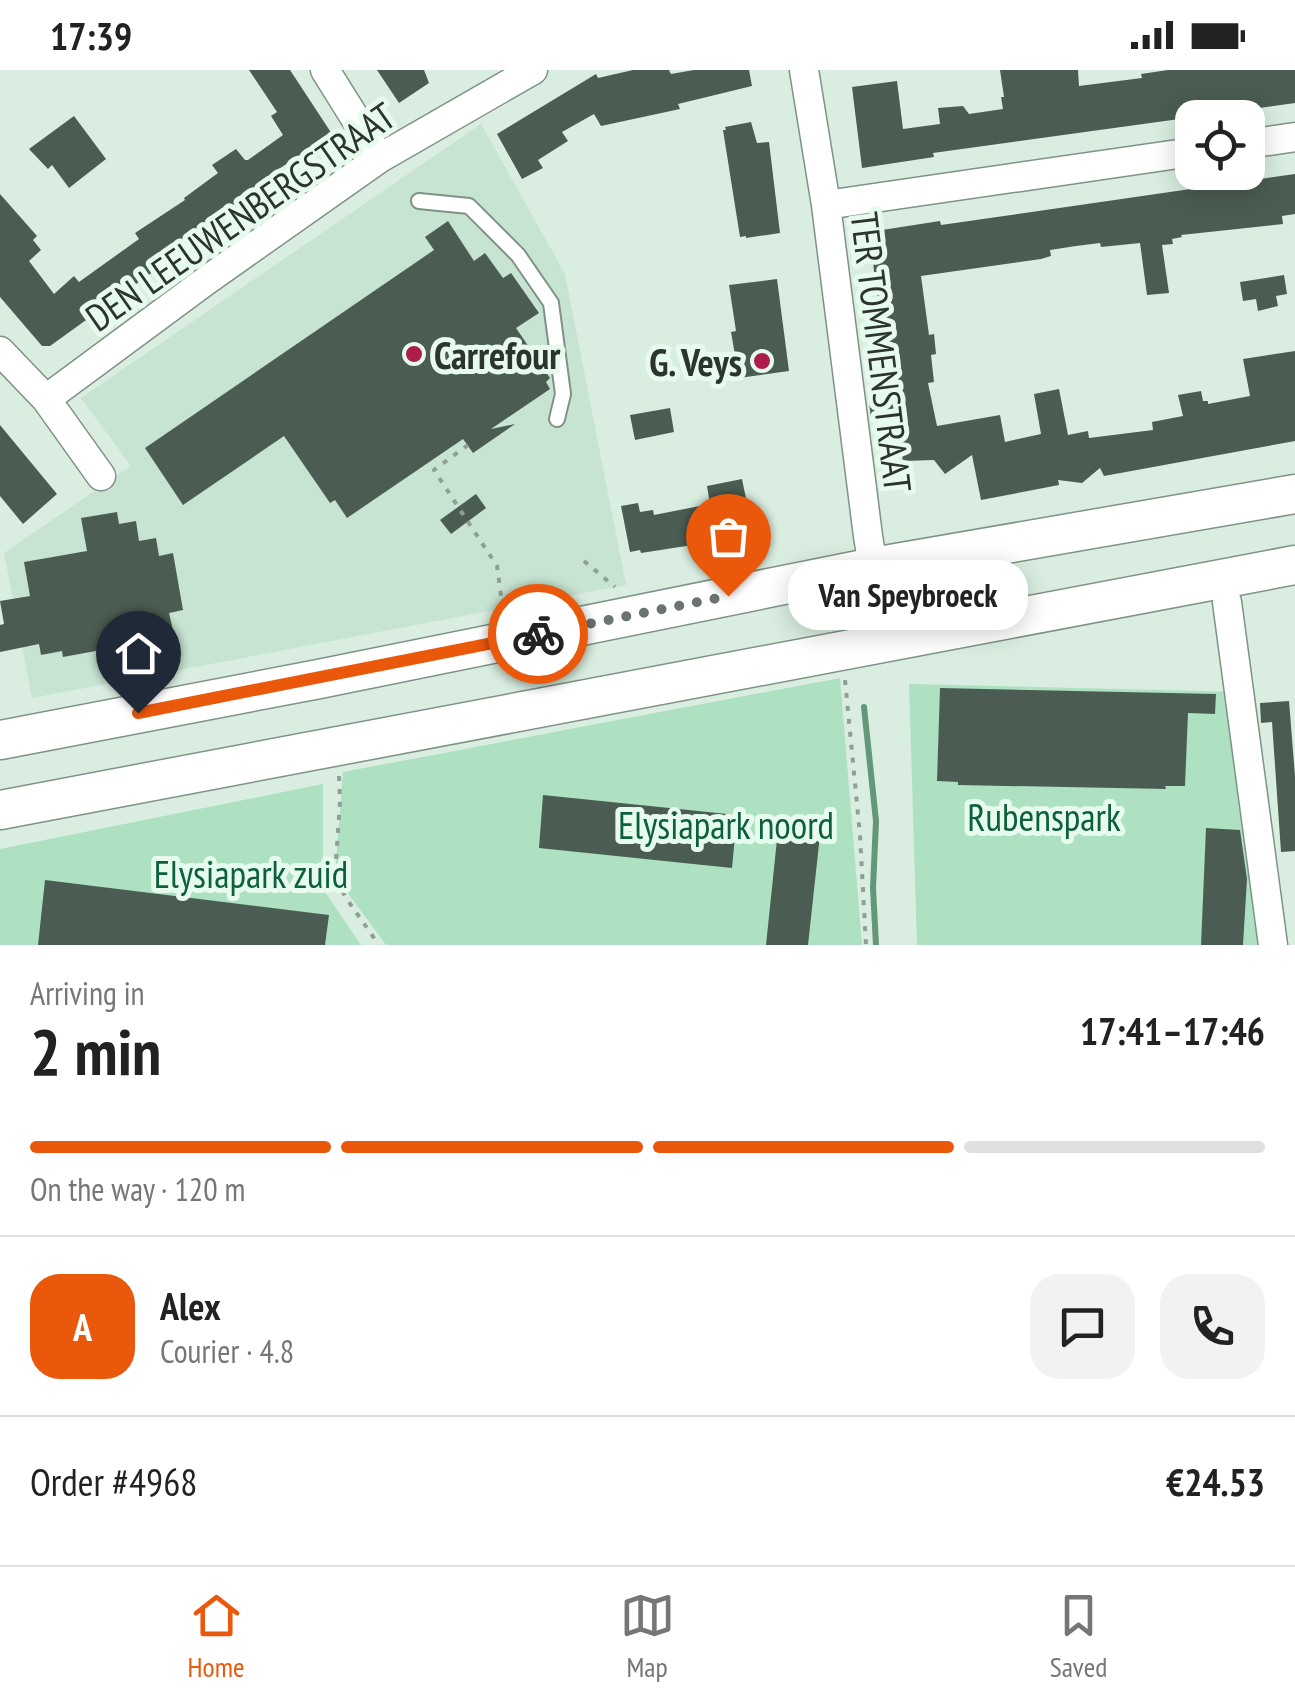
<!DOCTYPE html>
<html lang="en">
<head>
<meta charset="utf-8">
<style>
  :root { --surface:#fff; --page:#f2f2f2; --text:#222; --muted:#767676; --line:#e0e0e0; --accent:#ea580c }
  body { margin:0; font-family:"PT Sans Narrow",sans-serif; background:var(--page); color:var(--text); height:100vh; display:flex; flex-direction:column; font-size:38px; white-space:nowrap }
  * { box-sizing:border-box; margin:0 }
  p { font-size:32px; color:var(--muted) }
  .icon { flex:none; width:55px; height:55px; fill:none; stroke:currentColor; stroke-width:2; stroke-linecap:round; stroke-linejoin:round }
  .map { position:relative; height:875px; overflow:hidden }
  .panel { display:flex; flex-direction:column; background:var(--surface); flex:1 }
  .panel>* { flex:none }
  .fabs { position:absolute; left:1175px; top:30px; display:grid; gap:20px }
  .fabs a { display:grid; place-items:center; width:90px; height:90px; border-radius:20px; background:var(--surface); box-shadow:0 5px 25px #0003; font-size:50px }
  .pin { position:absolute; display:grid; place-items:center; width:85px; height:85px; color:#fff; margin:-102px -42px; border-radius:50% 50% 50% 0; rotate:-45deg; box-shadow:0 0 10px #0007 }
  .pin .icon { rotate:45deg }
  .courier { position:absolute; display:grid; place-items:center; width:100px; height:100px; margin:-50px; border:8px solid #ea580c; border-radius:50%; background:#fff; color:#222; box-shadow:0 2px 12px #0007 }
  .bubble { position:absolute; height:70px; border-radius:30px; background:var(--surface); box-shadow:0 5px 25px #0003; font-size:32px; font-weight:800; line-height:70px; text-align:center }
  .summary em { font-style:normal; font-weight:800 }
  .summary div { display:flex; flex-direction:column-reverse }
  .summary { display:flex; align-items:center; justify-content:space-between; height:170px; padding:0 30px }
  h1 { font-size:65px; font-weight:800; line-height:75px }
  .bar { display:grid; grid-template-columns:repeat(4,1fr); gap:15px 10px; align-content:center; height:120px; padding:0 30px }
  .bar i { height:12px; border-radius:8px; background:var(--line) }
  .bar .on { background:var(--accent) }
  .bar p { grid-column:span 4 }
  .line { display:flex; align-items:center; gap:25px; padding:0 30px; border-top:2px solid var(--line) }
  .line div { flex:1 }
  .round { display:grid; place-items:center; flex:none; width:105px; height:105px; border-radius:30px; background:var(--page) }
  .status { display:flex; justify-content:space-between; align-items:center; height:70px; padding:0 50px; background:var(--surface); direction:ltr }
  .status svg { height:28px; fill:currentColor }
  .dock { display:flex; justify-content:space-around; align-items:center; height:140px; border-top:2px solid var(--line); background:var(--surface); font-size:28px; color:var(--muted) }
  .dock a { display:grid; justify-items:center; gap:5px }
  .dock .on { color:var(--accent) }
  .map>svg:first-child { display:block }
  .built { fill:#c7e3d1 }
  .green { fill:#aee1c2 }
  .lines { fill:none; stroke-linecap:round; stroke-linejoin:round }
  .stream { stroke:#649678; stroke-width:6 }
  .building { fill:#4b5d52 }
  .service-casing { stroke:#7f9286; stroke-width:18 }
  .minor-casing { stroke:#7f9286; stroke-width:31 }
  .secondary-casing { stroke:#7f9286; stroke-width:41 }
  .path { stroke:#909f95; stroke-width:4; stroke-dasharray:5 8; stroke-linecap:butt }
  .service { stroke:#fff; stroke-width:14 }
  .minor { stroke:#fff; stroke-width:28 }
  .secondary { stroke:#fff; stroke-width:38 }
  .done { stroke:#69756d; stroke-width:10; stroke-dasharray:0 18 }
  .route { stroke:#ea580c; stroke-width:12 }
  .poi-dot { fill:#ae1c4e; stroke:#e6fbed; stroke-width:4 }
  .labels { text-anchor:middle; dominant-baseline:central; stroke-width:10; stroke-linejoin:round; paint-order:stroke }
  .street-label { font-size:38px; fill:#2c342f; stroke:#e6fbed }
  .poi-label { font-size:38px; font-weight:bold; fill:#2c342f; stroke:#e6fbed; text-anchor:start }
  .park-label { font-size:38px; fill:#0d603b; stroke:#e6fbed }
</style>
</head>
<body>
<div class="status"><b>17:39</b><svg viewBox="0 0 49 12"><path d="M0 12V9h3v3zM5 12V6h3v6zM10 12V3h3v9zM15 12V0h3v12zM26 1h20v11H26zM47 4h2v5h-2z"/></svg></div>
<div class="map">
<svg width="1295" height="875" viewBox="0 0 1295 875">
  <rect width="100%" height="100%" fill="#d9eee0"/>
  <path class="built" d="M 481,54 L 565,204 L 626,515 L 32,628 L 4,483 L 131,396 L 81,328 Z"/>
  <path class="green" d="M 840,608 L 862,875 L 386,875 L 335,806 L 343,702 Z
    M 909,614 L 1242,622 L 1280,875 L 917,875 Z
    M 323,714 L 323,819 L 361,875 L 0,875 L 0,779 Z"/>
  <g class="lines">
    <path class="stream" d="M 864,637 L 876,751 L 873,818 L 876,875"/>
  </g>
  <path class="building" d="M 249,0 L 290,0 L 332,64 L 262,110 L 268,119 L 50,276 L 42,276 L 0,227 L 0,124 L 37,166 L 33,170 L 41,180 L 29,191 L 54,224 L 74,206 L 79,212 L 139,169 L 135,163 L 185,130 L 184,128 L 218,103 L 212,95 L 236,79 L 245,90 L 248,90 L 283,65 L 271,46 L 277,42 Z
    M 377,0 L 424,0 L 429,13 L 399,33 Z
    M 633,0 L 669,0 L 671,4 L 694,0 L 749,0 L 752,16 L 678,34 L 680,39 L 601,56 L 594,44 L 562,62 L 568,71 L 538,90 L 543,98 L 522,109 L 497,64 L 596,4 L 598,8 Z
    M 1000,0 L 1078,0 L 1079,16 L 1142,8 L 1141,4 L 1168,0 L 1295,0 L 1295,33 L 933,83 L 934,87 L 862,98 L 852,17 L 897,11 L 903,59 L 940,54 L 938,38 L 963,36 L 969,44 L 1003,39 L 1001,27 L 1004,27 Z
    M 74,46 L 106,89 L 69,118 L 52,95 L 48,99 L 29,79 Z
    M 751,52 L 757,73 L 769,72 L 780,163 L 746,168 L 746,166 L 740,167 L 723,60 L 726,60 L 725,57 Z
    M 1295,104 L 1295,144 L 1282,146 L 1283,154 L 1181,165 L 1182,167 L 1172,169 L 1173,174 L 1162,175 L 1169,223 L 1147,225 L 1140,173 L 1101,177 L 1100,173 L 1076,176 L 1050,180 L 1051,186 L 1041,189 L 921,206 L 929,265 L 934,264 L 936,284 L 931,285 L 934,312 L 928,313 L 937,356 L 1000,345 L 1005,372 L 1041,364 L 1034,324 L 1059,319 L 1068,365 L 1088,361 L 1089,368 L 1153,360 L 1152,352 L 1183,346 L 1178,325 L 1201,321 L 1203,331 L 1208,331 L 1208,334 L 1250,326 L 1243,289 L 1295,281 L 1295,371 L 1104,406 L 1100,398 L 1082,413 L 1058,410 L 1059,415 L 981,430 L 972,385 L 945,404 L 934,390 L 903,391 L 894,345 L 871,348 L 869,332 L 895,328 L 890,292 L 886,293 L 869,162 L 940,151 L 941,155 Z
    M 448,151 L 474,191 L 485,183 L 503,208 L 511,203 L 539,243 L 516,258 L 550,308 L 546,312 L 550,319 L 491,359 L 515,354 L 473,383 L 463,369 L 347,448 L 335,430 L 330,433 L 284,366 L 183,435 L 145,378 L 434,180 L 425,167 Z
    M 1284,205 L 1287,224 L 1276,226 L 1278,236 L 1258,241 L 1256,229 L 1243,231 L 1240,212 Z
    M 777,209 L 789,301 L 739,308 L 731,262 L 736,261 L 729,215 Z
    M 670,338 L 674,362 L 635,370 L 630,345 Z
    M 0,355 L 57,424 L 23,454 L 0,426 Z
    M 742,409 L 751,453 L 716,459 L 718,468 L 712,470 L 712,472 L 641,483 L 640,480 L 630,482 L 621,436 L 638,433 L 640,442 L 653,440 L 654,445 L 710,434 L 707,416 Z
    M 476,424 L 486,438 L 451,464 L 440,450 Z
    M 117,442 L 119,454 L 136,451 L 139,471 L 156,468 L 159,486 L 173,483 L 183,540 L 169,543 L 173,560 L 111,573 L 112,578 L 63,587 L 62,581 L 41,585 L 39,574 L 0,582 L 0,555 L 4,554 L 0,531 L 30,526 L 24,492 L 87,481 L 81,448 Z
    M 940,618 L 1216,624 L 1215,644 L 1188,643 L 1185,716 L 1165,716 L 1166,719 L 958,715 L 958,712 L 937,711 Z
    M 1289,631 L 1295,706 L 1295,781 L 1281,782 L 1272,652 L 1261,653 L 1260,633 Z
    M 543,725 L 737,745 L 732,798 L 539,778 Z
    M 1206,758 L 1240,760 L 1247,809 L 1243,875 L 1201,875 Z
    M 778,760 L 820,765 L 808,875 L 766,875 Z
    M 45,810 L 329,845 L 325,875 L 38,875 Z"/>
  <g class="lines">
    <defs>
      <path id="service" d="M 419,131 L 469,136 L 518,185 L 551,233 L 563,324 L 557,349"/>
      <path id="minor" d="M 325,0 L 380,88
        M 804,0 L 826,135 L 868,466 L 873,497 L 892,573
        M 1248,74 L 1295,67
        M 826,135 L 1192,82
        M 0,281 L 46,329 L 101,406
        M 46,329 L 207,210 L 380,88 L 533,0
        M 1227,532 L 1273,875"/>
      <path id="secondary" d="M 0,670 L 319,609 L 873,497 L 1295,424
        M 0,740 L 1295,495"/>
    </defs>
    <use href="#service" class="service-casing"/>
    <use href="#minor" class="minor-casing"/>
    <use href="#secondary" class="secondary-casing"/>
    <path class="path" d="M 468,375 L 434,400 L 497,496 L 503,540
      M 584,491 L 615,517
      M 845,610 L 860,765 L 866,875
      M 339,706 L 340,731 L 335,806 L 346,828 L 379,875"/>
    <use href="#service" class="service"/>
    <use href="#minor" class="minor"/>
    <use href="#secondary" class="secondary"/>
  </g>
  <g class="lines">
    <path class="done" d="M 538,564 L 728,526"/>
    <path class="route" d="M 138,643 L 538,564"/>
  </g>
  <g class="poi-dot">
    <circle cx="414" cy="284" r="10"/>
    <circle cx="762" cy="291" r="10"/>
  </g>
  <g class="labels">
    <g class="street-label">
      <text transform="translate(240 146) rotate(-35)">DEN LEEUWENBERGSTRAAT</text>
      <text transform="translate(882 282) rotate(83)">TER TOMMENSTRAAT</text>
    </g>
    <g class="poi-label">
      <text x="434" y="284">Carrefour</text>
      <text x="742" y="291" text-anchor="end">G. Veys</text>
    </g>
    <g class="park-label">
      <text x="1044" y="746">Rubenspark</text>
      <text x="726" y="754">Elysiapark noord</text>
      <text x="251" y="803">Elysiapark zuid</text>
    </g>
  </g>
</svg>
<div class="fabs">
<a><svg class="icon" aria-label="locate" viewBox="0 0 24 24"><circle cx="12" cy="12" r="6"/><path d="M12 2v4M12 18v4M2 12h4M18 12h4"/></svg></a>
</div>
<div class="pin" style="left:728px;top:526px;background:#ea580c"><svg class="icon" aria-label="bag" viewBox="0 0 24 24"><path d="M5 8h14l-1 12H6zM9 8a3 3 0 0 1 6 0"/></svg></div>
<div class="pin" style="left:138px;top:643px;background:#1f2937"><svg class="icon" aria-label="home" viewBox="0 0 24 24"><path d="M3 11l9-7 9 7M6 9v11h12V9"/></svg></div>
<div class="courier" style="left:538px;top:564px"><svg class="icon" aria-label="bike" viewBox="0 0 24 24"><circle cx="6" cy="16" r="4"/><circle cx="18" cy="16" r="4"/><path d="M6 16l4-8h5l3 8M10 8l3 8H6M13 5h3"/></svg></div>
<div class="bubble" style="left:788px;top:490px;width:240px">Van Speybroeck</div>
</div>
<section class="panel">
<div class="summary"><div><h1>2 min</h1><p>Arriving in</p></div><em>17:41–17:46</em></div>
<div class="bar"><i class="on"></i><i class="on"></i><i class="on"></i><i></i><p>On the way · 120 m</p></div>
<div class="line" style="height:180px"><b class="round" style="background:var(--accent);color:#fff">A</b><div><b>Alex</b><p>Courier · 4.8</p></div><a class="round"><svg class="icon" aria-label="chat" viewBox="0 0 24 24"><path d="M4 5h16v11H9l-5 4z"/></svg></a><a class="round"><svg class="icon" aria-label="phone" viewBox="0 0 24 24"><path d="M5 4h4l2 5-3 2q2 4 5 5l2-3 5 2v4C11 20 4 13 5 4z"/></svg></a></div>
<div class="line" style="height:130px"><div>Order #4968</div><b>€24.53</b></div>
</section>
<nav class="dock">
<a class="on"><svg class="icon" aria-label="home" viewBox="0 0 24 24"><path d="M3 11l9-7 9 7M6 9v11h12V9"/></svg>Home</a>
<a><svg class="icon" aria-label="map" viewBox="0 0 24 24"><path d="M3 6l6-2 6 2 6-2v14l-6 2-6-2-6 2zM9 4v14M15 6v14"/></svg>Map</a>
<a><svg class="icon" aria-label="saved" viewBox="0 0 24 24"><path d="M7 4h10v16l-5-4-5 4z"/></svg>Saved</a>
</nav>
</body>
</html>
